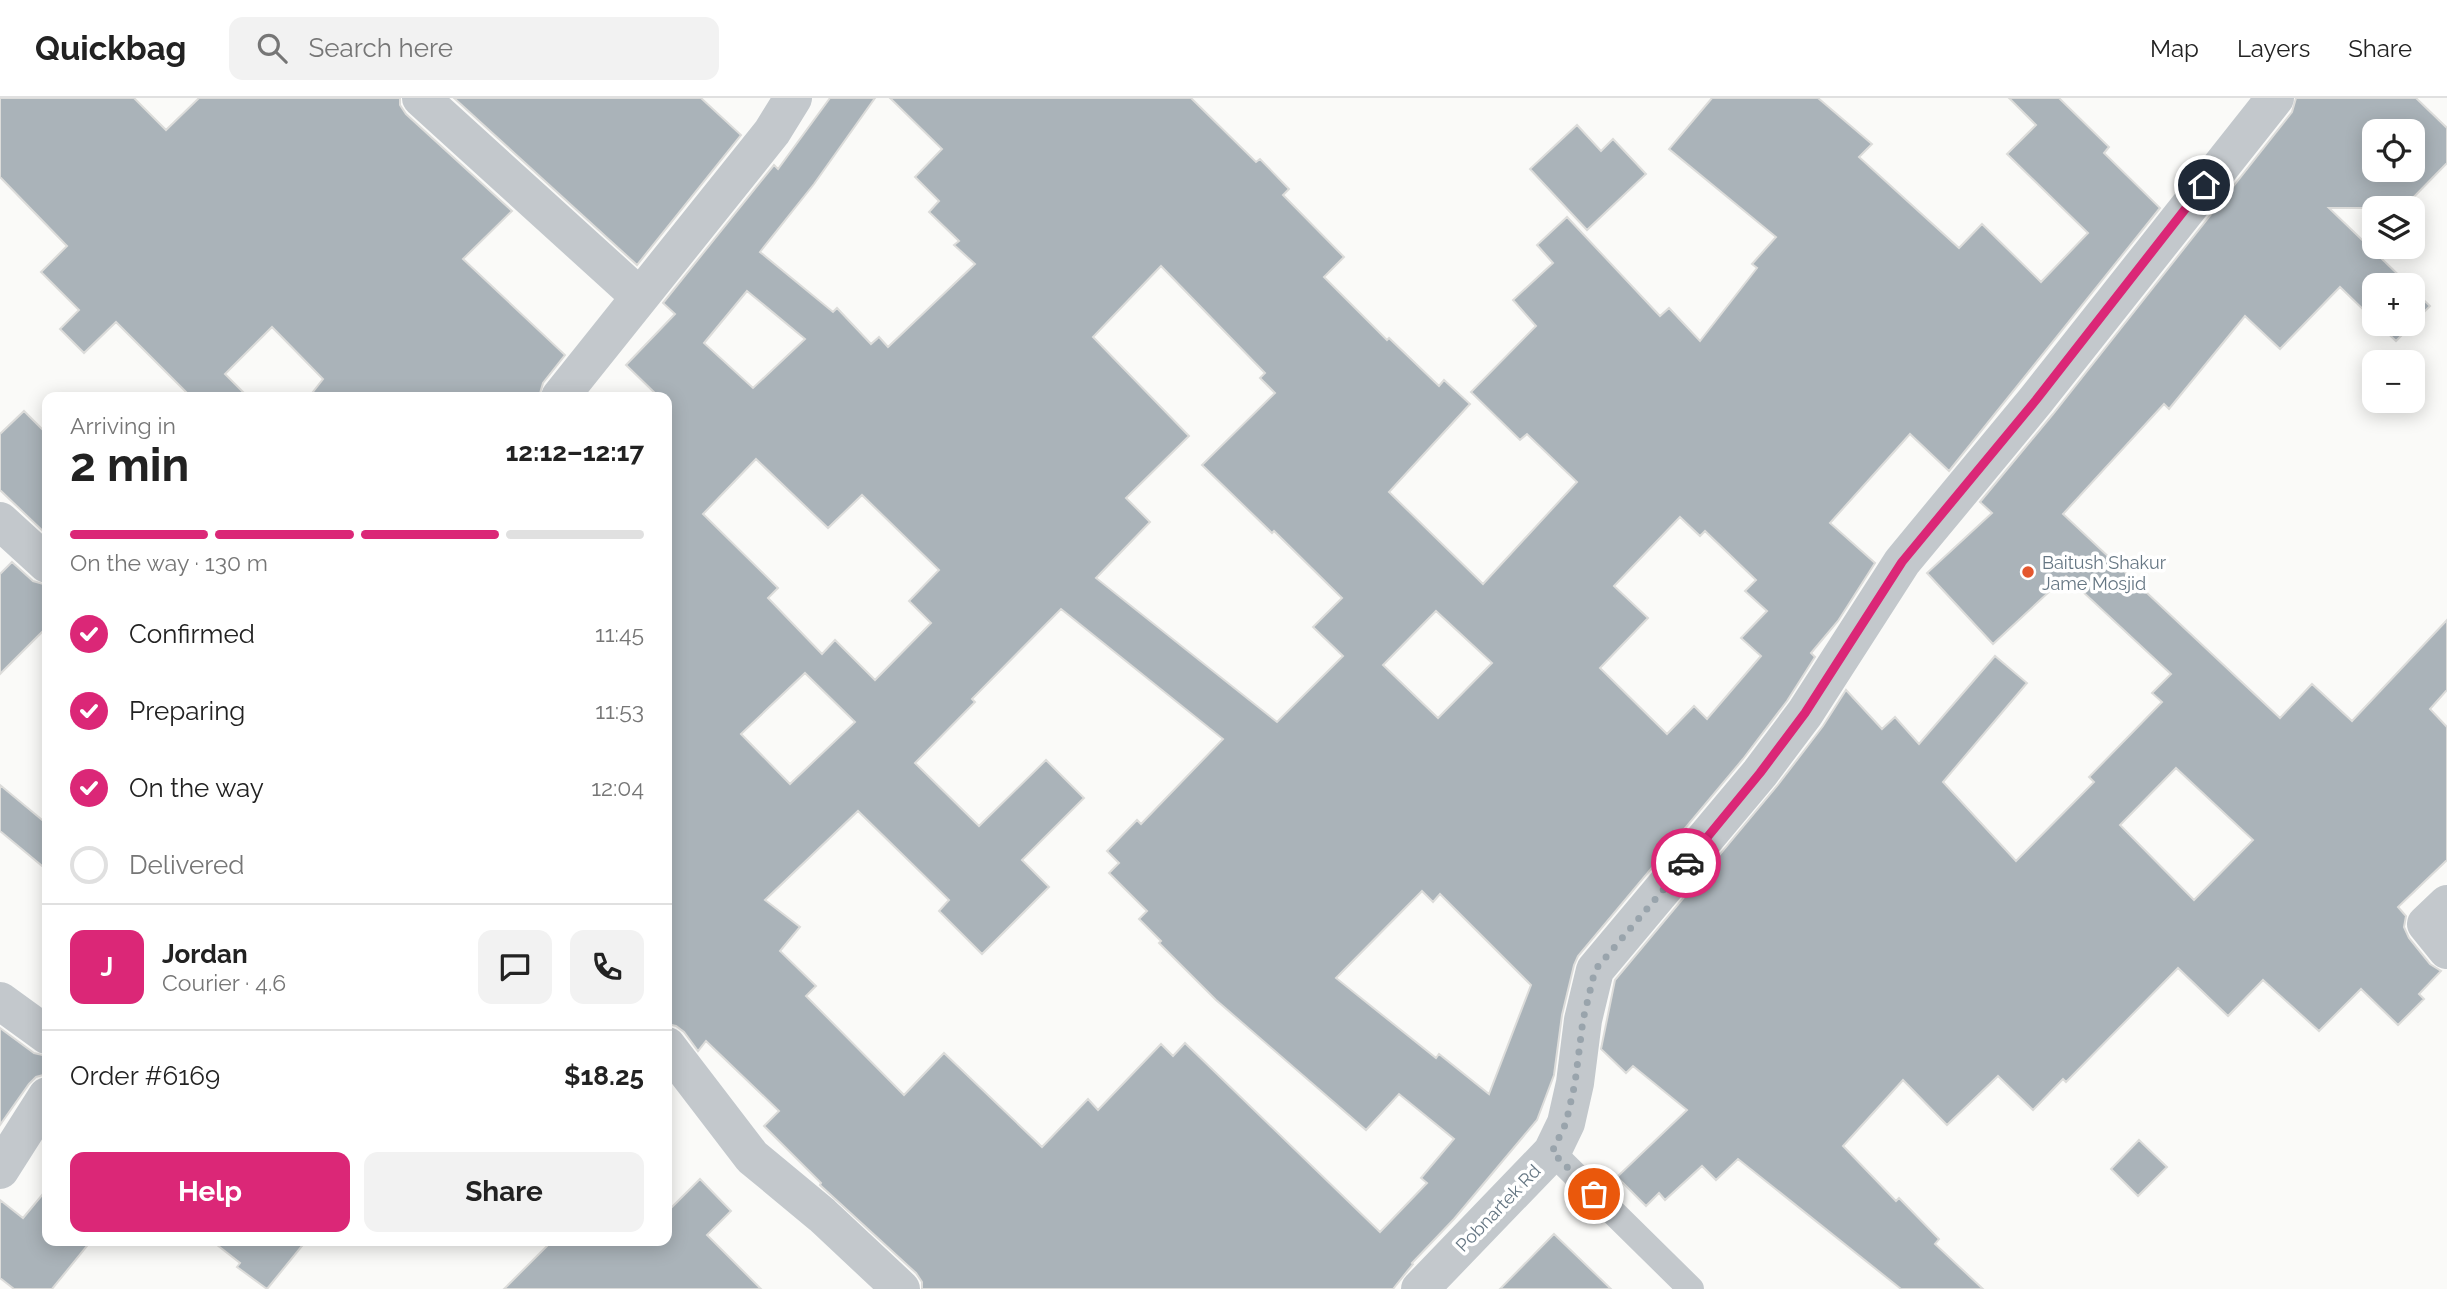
<!DOCTYPE html>
<html lang="en">
<head>
<meta charset="utf-8">
<style>
  :root { --surface:#fff; --page:#f2f2f2; --text:#222; --muted:#767676; --line:#e0e0e0; --accent:#db2777 }
  body { margin:0; font-family:Raleway,sans-serif; background:var(--page); color:var(--text); height:100vh; display:flex; flex-direction:column; font-size:26px; white-space:nowrap }
  * { box-sizing:border-box; margin:0 }
  p { font-size:23px; color:var(--muted) }
  .icon { flex:none; width:38px; height:38px; fill:none; stroke:currentColor; stroke-width:2; stroke-linecap:round; stroke-linejoin:round }
  .map { position:relative; flex:1; overflow:hidden }
  .details { position:absolute; left:42px; top:294px; width:630px; height:854px; display:flex; flex-direction:column; background:var(--surface); border-radius:14px; box-shadow:0 4px 18px #0003 }
  .details>* { flex:none }
  .buttons { position:absolute; left:2362px; top:21px; display:grid; gap:14px }
  .buttons a { display:grid; place-items:center; width:63px; height:63px; border-radius:14px; background:var(--surface); box-shadow:0 4px 18px #0003; font-size:35px }
  .pin { position:absolute; display:grid; place-items:center; width:60px; height:60px; color:#fff; margin:-30px; border:4px solid #fff; border-radius:50%; box-shadow:0 2px 7px #0007 }
  .courier { position:absolute; display:grid; place-items:center; width:70px; height:70px; margin:-35px; border:5px solid #db2777; border-radius:50%; background:#fff; color:#222; box-shadow:0 2px 9px #0007 }
  .summary em { font-style:normal; font-weight:700 }
  .summary div { display:flex; flex-direction:column-reverse }
  .summary { display:flex; align-items:center; justify-content:space-between; height:119px; padding:0 28px }
  h1 { font-size:46px; font-weight:700; line-height:52px }
  .bar { display:grid; grid-template-columns:repeat(4,1fr); gap:10px 7px; align-content:center; height:84px; padding:0 28px }
  .bar i { height:9px; border-radius:5px; background:var(--line) }
  .bar .on { background:var(--accent) }
  .bar p { grid-column:span 4 }
  .line { display:flex; align-items:center; gap:18px; padding:0 28px; border-top:2px solid var(--line) }
  .line div { flex:1 }
  .round { display:grid; place-items:center; flex:none; width:74px; height:74px; border-radius:14px; background:var(--page) }
  ol { padding:0 28px; list-style:none }
  li { display:flex; align-items:center; gap:21px; height:77px }
  li p { margin-inline-start:auto }
  li .icon { padding:7px; border-radius:50%; background:var(--accent); color:#fff; stroke-width:4 }
  li:last-child { color:var(--muted) }
  li i { width:38px; height:38px; border:4px solid var(--line); border-radius:50% }
  .cta { display:flex; gap:14px; margin-top:auto; padding:14px 28px }
  .cta a { flex:1; height:80px; border-radius:14px; background:var(--accent); color:#fff; font-size:28px; font-weight:700; line-height:80px; text-align:center }
  .cta a+a { background:var(--page); color:var(--text) }
  header { display:flex; align-items:center; gap:42px; box-sizing:border-box; height:98px; padding:0 35px; background:var(--surface); border-bottom:2px solid var(--line) }
  header strong { font-size:33px }
  nav { display:flex; gap:38px; margin-inline-start:auto; font-size:24px }
  .search { width:490px; height:63px; background:var(--page); display:flex; align-items:center; gap:18px; box-sizing:border-box; padding:0 24px; border-radius:14px; color:var(--muted); font-size:26px }
  .map>svg:first-child { display:block }
  .building { fill:#aab3b9; stroke:#dcdcda; stroke-width:2; fill-rule:evenodd }
  .lines { fill:none; stroke-linecap:round; stroke-linejoin:round }
  .service { stroke:#c3c8cc; stroke-width:26 }
  .minor { stroke:#c3c8cc; stroke-width:38 }
  .done { stroke:#99a4ac; stroke-width:7; stroke-dasharray:0 12.6 }
  .route { stroke:#db2777; stroke-width:9 }
  .poi-dot { fill:#e4572e; stroke:#fff; stroke-width:2.5 }
  .labels { text-anchor:middle; dominant-baseline:central; stroke-width:7; stroke-linejoin:round; paint-order:stroke }
  .poi-label { font-size:18px; fill:#657683; stroke:#fff; text-anchor:start }
  .street-label { font-size:18px; fill:#657683; stroke:#fff }
</style>
</head>
<body>
<header>
<strong>Quickbag</strong>
<div class="search"><svg class="icon" aria-label="search" viewBox="0 0 24 24"><circle cx="10" cy="10" r="6"/><path d="M15 15l6 6"/></svg>Search here</div>
<nav><a>Map</a><a>Layers</a><a>Share</a></nav>
</header>
<div class="map">
<svg width="2447" height="1191" viewBox="0 0 2447 1191">
  <rect width="100%" height="100%" fill="#fafaf8"/>
  <path class="building" d="M 0,0 L 134,0 L 166,32 L 199,0 L 400,0 L 400,7 L 406,16 L 512,113 L 463,161 L 565,257 L 543,285 L 539,299 L 309,299 L 323,281 L 272,229 L 225,276 L 248,299 L 191,299 L 116,224 L 84,255 L 60,231 L 79,212 L 41,174 L 67,148 L 0,79 Z
    M 454,0 L 701,0 L 741,37 L 637,167 Z
    M 830,0 L 875,0 L 814,86 L 760,154 L 833,214 L 837,210 L 871,246 L 879,239 L 888,249 L 975,166 L 954,147 L 959,143 L 929,114 L 939,103 L 915,79 L 942,51 L 890,0 L 1191,0 L 1256,64 L 1260,61 L 1289,91 L 1283,97 L 1344,159 L 1324,179 L 1387,242 L 1389,240 L 1439,288 L 1444,282 L 1470,306 L 1389,394 L 1483,486 L 1577,384 L 1527,336 L 1520,342 L 1471,294 L 1536,228 L 1513,202 L 1553,165 L 1537,147 L 1567,119 L 1660,218 L 1669,210 L 1700,243 L 1757,170 L 1752,166 L 1776,139 L 1669,51 L 1712,0 L 1818,0 L 1872,46 L 1859,59 L 1959,150 L 1982,126 L 2041,184 L 2088,135 L 2007,56 L 2036,27 L 2009,0 L 2059,0 L 2109,49 L 2104,55 L 2160,110 L 1949,373 L 1910,336 L 1830,425 L 1875,465 L 1838,523 L 1811,555 L 1815,559 L 1787,603 L 1743,661 L 1578,858 L 1574,867 L 1562,917 L 1554,977 L 1537,1022 L 1454,1121 L 1412,1165 L 1413,1166 L 1393,1191 L 922,1191 L 922,1184 L 916,1175 L 820,1087 L 821,1085 L 764,1028 L 779,1013 L 706,943 L 698,953 L 684,934 L 676,928 L 667,926 L 667,299 L 659,299 L 626,267 L 675,216 L 663,205 L 774,67 L 778,71 ZM 1161,168 L 1265,275 L 1260,280 L 1275,295 L 1202,367 L 1272,435 L 1274,433 L 1342,500 L 1313,529 L 1343,558 L 1277,624 L 1096,480 L 1150,424 L 1126,400 L 1189,338 L 1093,239 ZM 747,193 L 805,241 L 753,290 L 704,245 ZM 756,361 L 828,430 L 862,397 L 939,472 L 909,503 L 931,525 L 875,582 L 835,542 L 822,556 L 768,500 L 778,490 L 703,416 ZM 1680,419 L 1700,438 L 1705,433 L 1756,482 L 1745,493 L 1767,513 L 1741,540 L 1761,558 L 1707,621 L 1694,608 L 1667,636 L 1600,570 L 1648,520 L 1614,488 ZM 1061,511 L 1223,641 L 1141,726 L 1137,722 L 1107,753 L 1119,765 L 1109,775 L 1147,813 L 1139,821 L 1161,843 L 1159,845 L 1216,902 L 1366,1032 L 1399,996 L 1454,1041 L 1421,1080 L 1427,1085 L 1380,1134 L 1185,945 L 1173,958 L 1161,946 L 1098,1012 L 1088,1001 L 1042,1049 L 944,955 L 904,997 L 806,898 L 816,888 L 780,853 L 800,829 L 765,802 L 858,713 L 949,802 L 939,813 L 982,856 L 1049,789 L 1022,762 L 1084,700 L 1046,662 L 979,728 L 915,665 L 975,604 L 972,601 ZM 1436,513 L 1492,565 L 1438,620 L 1383,567 ZM 805,575 L 855,624 L 790,686 L 741,636 ZM 1422,793 L 1433,804 L 1440,796 L 1531,887 L 1489,996 L 1439,956 L 1436,960 L 1336,880 Z
    M 2296,0 L 2416,0 L 2447,30 L 2447,65 L 2403,110 L 2329,110 L 2409,187 L 2375,187 L 2375,223 L 2340,189 L 2280,251 L 2245,218 L 2169,311 L 2164,306 L 2063,416 L 2280,620 L 2312,586 L 2352,623 L 2447,522 L 2447,592 L 2430,611 L 2447,629 L 2447,762 L 2398,809 L 2406,818 L 2404,829 L 2409,840 L 2430,866 L 2441,873 L 2419,896 L 2424,901 L 2398,927 L 2361,891 L 2319,933 L 2263,882 L 2228,918 L 2178,870 L 2066,984 L 2063,981 L 2033,1012 L 1998,978 L 1947,1027 L 1903,982 L 1843,1048 L 1896,1103 L 1899,1100 L 1939,1141 L 1935,1146 L 1983,1191 L 1901,1191 L 1738,1061 L 1716,1082 L 1702,1068 L 1665,1102 L 1659,1095 L 1646,1108 L 1617,1079 L 1687,1012 L 1633,968 L 1626,975 L 1601,951 L 1615,882 L 1777,688 L 1823,628 L 1846,592 L 1882,631 L 1895,619 L 1919,646 L 1995,558 L 2027,585 L 1943,684 L 2016,763 L 2094,684 L 2089,679 L 2162,604 L 2152,595 L 2171,576 L 2066,478 L 1993,546 L 1927,475 L 1992,415 L 1980,404 L 2053,316 L 2292,14 ZM 2375,33 L 2413,33 L 2413,72 L 2375,72 ZM 2176,670 L 2253,742 L 2194,802 L 2120,727 Z
    M 1577,27 L 1601,53 L 1613,41 L 1646,76 L 1587,132 L 1530,71 Z
    M 2413,192 L 2430,208 L 2413,225 Z
    M 2378,226 L 2413,226 L 2396,243 Z
    M 24,313 L 47,336 L 47,437 L 0,392 L 0,336 Z
    M 12,464 L 33,483 L 47,487 L 47,529 L 0,576 L 0,476 Z
    M 0,687 L 47,726 L 47,772 L 0,733 Z
    M 0,930 L 34,955 L 47,958 L 47,976 L 36,979 L 29,986 L 0,1027 Z
    M 2139,1042 L 2167,1069 L 2138,1098 L 2111,1071 Z
    M 700,1081 L 731,1113 L 707,1137 L 761,1191 L 504,1191 L 552,1143 L 667,1143 L 667,1114 Z
    M 47,1091 L 47,1143 L 91,1143 L 52,1191 L 14,1191 L 0,1180 L 0,1102 L 23,1120 Z
    M 1554,1136 L 1611,1191 L 1500,1191 Z
    M 212,1143 L 306,1143 L 267,1191 L 237,1169 L 240,1165 Z"/>
  <g class="lines">
    <path class="service" d="M 1552,1054 L 1691,1191"/>
    <path class="minor" d="M 421,0 L 640,199
      M 560,299 L 772,34 L 793,0
      M 0,423 L 47,466
      M 2447,806 L 2426,826 L 2447,852
      M 0,903 L 47,937
      M 667,948 L 752,1059 L 822,1117 L 901,1191
      M 0,1072 L 47,998
      M 1420,1191 L 1552,1054 L 1566,1025 L 1575,985 L 1583,922 L 1595,872 L 1760,675 L 1805,615 L 1902,464 L 2036,302 L 2275,0"/>
  </g>
  <g class="lines">
    <path class="done" d="M 1594,1096 L 1552,1054 L 1566,1025 L 1575,985 L 1583,922 L 1595,872 L 1686,765"/>
    <path class="route" d="M 1686,765 L 1760,675 L 1805,615 L 1902,464 L 2036,302 L 2204,87"/>
  </g>
  <circle class="poi-dot" cx="2028" cy="474" r="7"/>
  <g class="labels">
    <g class="poi-label">
      <text x="2042" y="464">Baitush Shakur<tspan x="2042" dy="21">Jame Mosjid</tspan></text>
    </g>
    <g class="street-label">
      <text transform="translate(1498 1110) rotate(-46)">Pobnartek Rd</text>
    </g>
  </g>
</svg>
<div class="buttons">
<a><svg class="icon" aria-label="locate" viewBox="0 0 24 24"><circle cx="12" cy="12" r="6"/><path d="M12 2v4M12 18v4M2 12h4M18 12h4"/></svg></a>
<a><svg class="icon" aria-label="layers" viewBox="0 0 24 24"><path d="M12 4l9 5-9 5-9-5zM3 14l9 5 9-5"/></svg></a>
<a>+</a>
<a>−</a>
</div>
<div class="pin" style="left:1594px;top:1096px;background:#ea580c"><svg class="icon" aria-label="bag" viewBox="0 0 24 24"><path d="M5 8h14l-1 12H6zM9 8a3 3 0 0 1 6 0"/></svg></div>
<div class="pin" style="left:2204px;top:87px;background:#1f2937"><svg class="icon" aria-label="home" viewBox="0 0 24 24"><path d="M3 11l9-7 9 7M6 9v11h12V9"/></svg></div>
<div class="courier" style="left:1686px;top:765px"><svg class="icon" aria-label="car" viewBox="0 0 24 24"><path d="M5 17H2v-5l4-1 3-4h7l3 4 3 1v5h-3M9 17h6M6 11h13"/><circle cx="7" cy="17" r="2"/><circle cx="17" cy="17" r="2"/></svg></div>
<section class="details">
<div class="summary"><div><h1>2 min</h1><p>Arriving in</p></div><em>12:12–12:17</em></div>
<div class="bar"><i class="on"></i><i class="on"></i><i class="on"></i><i></i><p>On the way · 130 m</p></div>
<ol>
<li><svg class="icon" aria-label="check" viewBox="0 0 24 24"><path d="M5 12l5 5 9-10"/></svg>Confirmed<p>11:45</p></li>
<li><svg class="icon" aria-label="check" viewBox="0 0 24 24"><path d="M5 12l5 5 9-10"/></svg>Preparing<p>11:53</p></li>
<li><svg class="icon" aria-label="check" viewBox="0 0 24 24"><path d="M5 12l5 5 9-10"/></svg>On the way<p>12:04</p></li>
<li><i></i>Delivered</li>
</ol>
<div class="line" style="height:126px"><b class="round" style="background:var(--accent);color:#fff">J</b><div><b>Jordan</b><p>Courier · 4.6</p></div><a class="round"><svg class="icon" aria-label="chat" viewBox="0 0 24 24"><path d="M4 5h16v11H9l-5 4z"/></svg></a><a class="round"><svg class="icon" aria-label="phone" viewBox="0 0 24 24"><path d="M5 4h4l2 5-3 2q2 4 5 5l2-3 5 2v4C11 20 4 13 5 4z"/></svg></a></div>
<div class="line" style="height:91px"><div>Order #6169</div><b>$18.25</b></div>
<div class="cta"><a>Help</a><a>Share</a></div>
</section>
</div>
</body>
</html>
